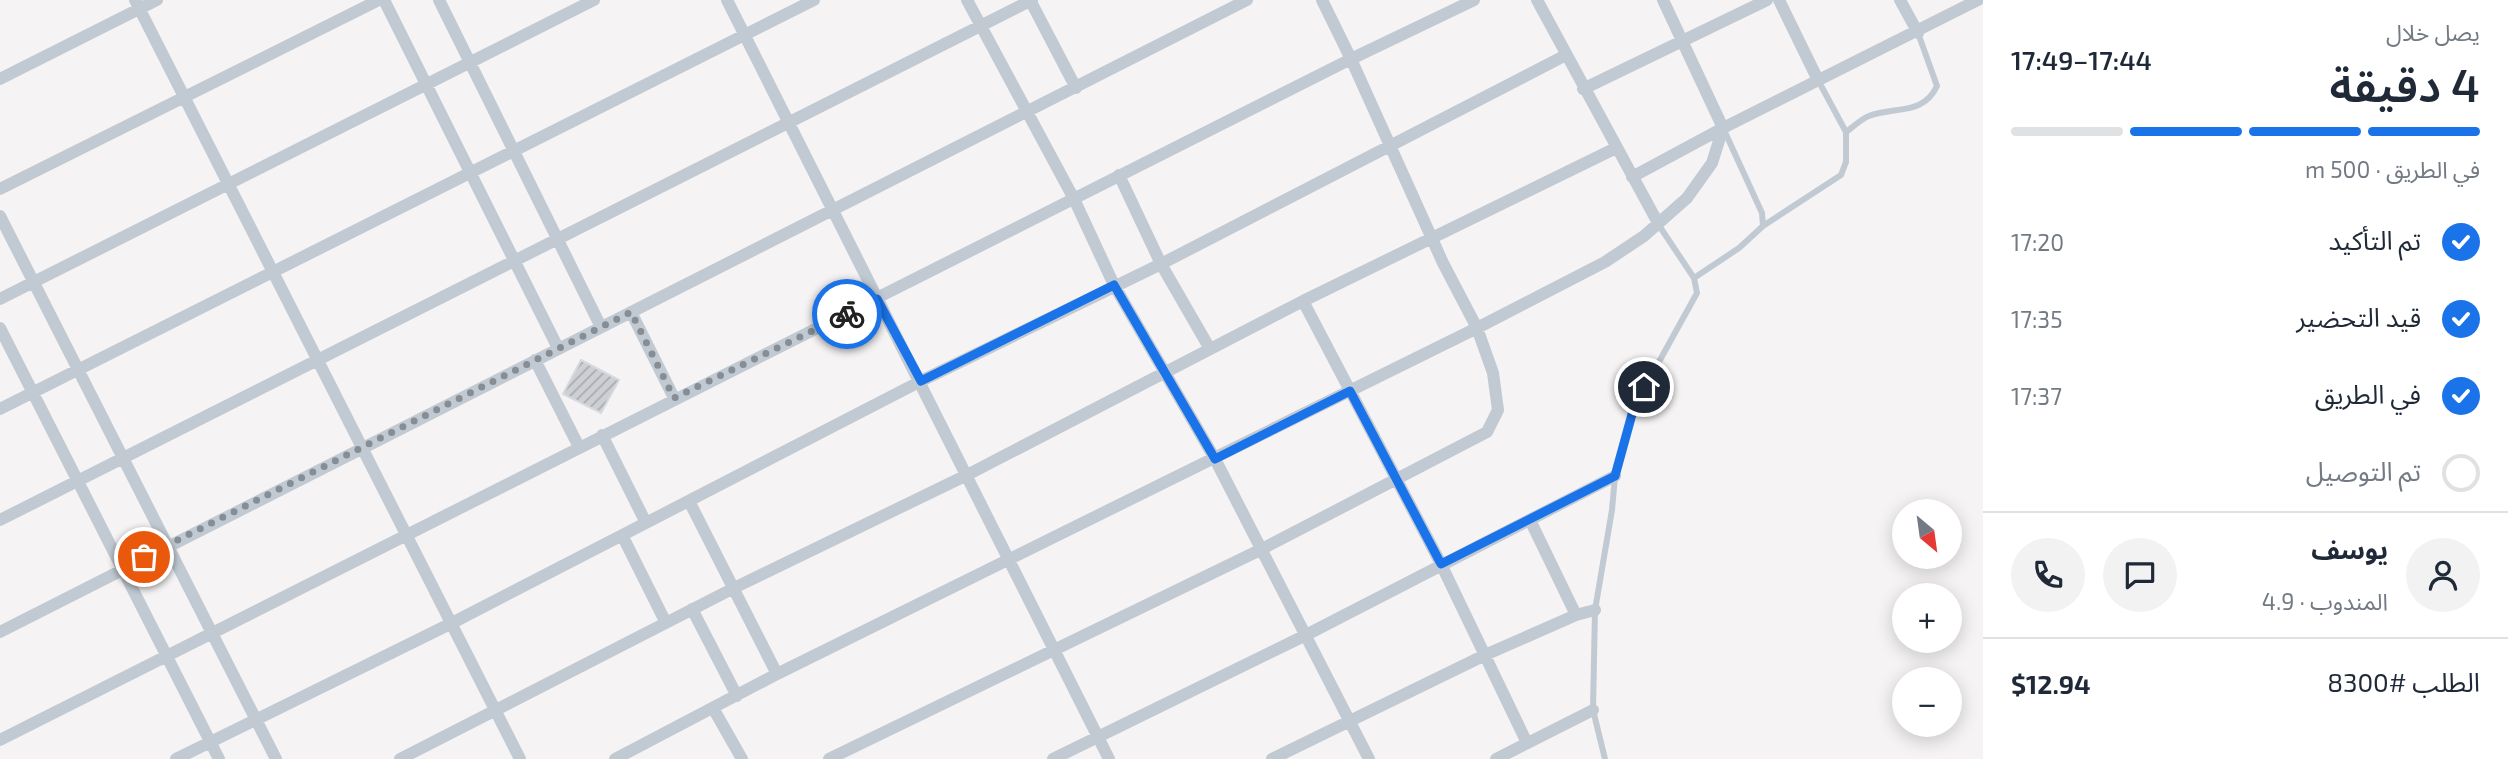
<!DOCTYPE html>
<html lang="ar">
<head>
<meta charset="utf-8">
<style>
  :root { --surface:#fff; --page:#f2f2f3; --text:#1f2937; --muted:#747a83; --line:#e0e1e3; --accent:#1a73e8 }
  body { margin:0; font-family:"Exo 2","Noto Sans Arabic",sans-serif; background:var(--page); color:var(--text); direction:rtl; height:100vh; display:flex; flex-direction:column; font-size:26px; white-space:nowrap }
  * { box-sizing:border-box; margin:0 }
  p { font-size:23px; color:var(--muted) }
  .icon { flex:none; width:38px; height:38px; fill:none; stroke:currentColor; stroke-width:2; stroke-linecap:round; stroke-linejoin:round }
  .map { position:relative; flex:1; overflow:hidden; direction:ltr }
  .side { display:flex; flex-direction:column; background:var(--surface); width:525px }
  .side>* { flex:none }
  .needle { width:46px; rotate:151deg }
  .controls { position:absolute; left:1892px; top:499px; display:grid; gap:14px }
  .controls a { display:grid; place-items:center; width:70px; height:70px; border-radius:50%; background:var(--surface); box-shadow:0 4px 18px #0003; font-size:35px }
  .pin { position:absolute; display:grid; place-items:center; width:60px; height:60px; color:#fff; margin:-30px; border:4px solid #fff; border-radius:50%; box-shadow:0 2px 7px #0007 }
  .courier { position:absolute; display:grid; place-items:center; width:70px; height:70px; margin:-35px; border:5px solid #1a73e8; border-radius:50%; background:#fff; color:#222; box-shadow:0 2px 9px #0007 }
  .overview em { font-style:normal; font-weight:600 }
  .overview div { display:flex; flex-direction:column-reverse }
  .overview { display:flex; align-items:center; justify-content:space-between; height:119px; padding:0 28px }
  h1 { font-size:46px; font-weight:600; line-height:52px }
  .bar { display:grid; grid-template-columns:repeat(4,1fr); gap:10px 7px; align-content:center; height:84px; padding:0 28px }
  .bar i { height:9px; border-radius:5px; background:var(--line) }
  .bar .on { background:var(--accent) }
  .bar p { grid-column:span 4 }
  .line { display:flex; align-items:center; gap:18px; padding:0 28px; border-top:2px solid var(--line) }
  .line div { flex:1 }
  .round { display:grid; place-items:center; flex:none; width:74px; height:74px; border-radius:37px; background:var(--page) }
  ol { padding:0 28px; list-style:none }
  li { display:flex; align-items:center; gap:21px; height:77px }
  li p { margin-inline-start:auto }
  li .icon { padding:7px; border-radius:50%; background:var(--accent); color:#fff; stroke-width:4 }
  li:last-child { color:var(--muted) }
  li i { width:38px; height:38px; border:4px solid var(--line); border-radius:50% }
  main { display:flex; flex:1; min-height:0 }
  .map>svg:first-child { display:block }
  .building { fill:url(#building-hatch); stroke:#d7d9de; stroke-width:2 }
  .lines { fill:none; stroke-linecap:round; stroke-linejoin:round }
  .service { stroke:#c1cad2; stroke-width:6 }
  .minor { stroke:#c1cad2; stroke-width:12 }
  .done { stroke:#868d94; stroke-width:7; stroke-dasharray:0 12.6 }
  .route { stroke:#1a73e8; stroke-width:9 }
</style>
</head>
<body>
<main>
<section class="side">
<div class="overview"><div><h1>4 دقيقة</h1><p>يصل خلال</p></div><em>17:44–17:49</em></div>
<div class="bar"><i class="on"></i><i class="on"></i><i class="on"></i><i></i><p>في الطريق · 500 m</p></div>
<ol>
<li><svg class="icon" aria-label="check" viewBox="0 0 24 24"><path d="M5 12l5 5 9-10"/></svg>تم التأكيد<p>17:20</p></li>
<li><svg class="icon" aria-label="check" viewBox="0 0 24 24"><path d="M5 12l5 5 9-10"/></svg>قيد التحضير<p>17:35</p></li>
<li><svg class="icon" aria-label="check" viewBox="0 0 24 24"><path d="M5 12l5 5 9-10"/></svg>في الطريق<p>17:37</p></li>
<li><i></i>تم التوصيل</li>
</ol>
<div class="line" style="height:126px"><a class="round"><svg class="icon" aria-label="person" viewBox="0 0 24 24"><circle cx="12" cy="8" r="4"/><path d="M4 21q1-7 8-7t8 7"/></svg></a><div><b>يوسف</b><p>المندوب · 4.9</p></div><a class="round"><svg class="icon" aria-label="chat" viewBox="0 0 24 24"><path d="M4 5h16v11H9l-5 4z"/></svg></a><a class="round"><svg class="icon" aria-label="phone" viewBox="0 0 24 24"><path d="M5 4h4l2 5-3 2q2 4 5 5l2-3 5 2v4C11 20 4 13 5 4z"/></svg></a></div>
<div class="line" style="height:91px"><div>الطلب #8300</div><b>$12.94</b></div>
</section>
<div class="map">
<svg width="1983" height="759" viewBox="0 0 1983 759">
  <defs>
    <pattern id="building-hatch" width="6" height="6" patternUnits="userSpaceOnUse" patternTransform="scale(1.75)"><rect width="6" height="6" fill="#cdcfd5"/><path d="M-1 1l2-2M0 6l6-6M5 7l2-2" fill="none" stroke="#a8abb0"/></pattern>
  </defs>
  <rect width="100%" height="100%" fill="#f5f3f3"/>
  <path class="building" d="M 581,360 L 619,380 L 601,413 L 563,394 Z"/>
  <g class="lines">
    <path class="service" d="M 1818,80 L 1846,132
      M 1763,226 L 1841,175 L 1846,162 L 1846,132 C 1853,127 1861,119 1869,116 C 1894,106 1923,116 1937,86 L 1918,33
      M 1694,278 L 1739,248 L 1763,226 L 1762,213 L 1724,130
      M 1605,759 L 1593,710 L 1595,610 L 1612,510 L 1615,476 L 1634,407 L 1697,293 L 1694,278 L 1658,224"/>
    <path class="minor" d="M 135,0 L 520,759
      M 384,0 L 558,348
      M 439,0 L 601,327
      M 727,0 L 1109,759
      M 967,0 L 1074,199 L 1114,285 L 1215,459 L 1369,759
      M 1030,0 L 1076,88
      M 1537,0 L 1658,223
      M 1779,0 L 1818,80
      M 1900,0 L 1918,33
      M 0,79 L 157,0
      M 1583,89 L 1767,0
      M 1119,175 L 1161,264 L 1210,349
      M 1632,177 L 1723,128 L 1663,0
      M 0,189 L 379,0
      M 0,216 L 276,759
      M 0,299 L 594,0
      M 1303,301 L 1441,564 L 1527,743
      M 631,312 L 674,398
      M 0,328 L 219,759
      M 535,360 L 579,447
      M 0,409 L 814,0
      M 602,435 L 646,523
      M 689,501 L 777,674
      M 0,520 L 1032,0
      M 1530,520 L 1576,615
      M 622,535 L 666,623
      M 692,609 L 737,696
      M 0,632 L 1247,0
      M 713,708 L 742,759
      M 0,740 L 1351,59 L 1322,0
      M 176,759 L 452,623 L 921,381 L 1161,264 L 1566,55
      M 400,759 L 734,588 L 967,475 L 1303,301 L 1616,148
      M 615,759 L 777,674 L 1477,328 L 1605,262 L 1644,236 L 1687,198 L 1712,163 L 1723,128 L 1978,0
      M 829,759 L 1262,549 L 1487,432 L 1498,410 L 1493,373 L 1477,328 L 1443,263 L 1351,59 L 1474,0
      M 1053,759 L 1306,635 L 1615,476
      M 1272,759 L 1485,655 L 1576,615 L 1595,610
      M 1496,759 L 1593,710"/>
  </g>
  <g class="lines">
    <path class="done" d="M 144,557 L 631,312 L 674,398 L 847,314"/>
    <path class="route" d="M 847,314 L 877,299 L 921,381 L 1114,285 L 1215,459 L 1350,391 L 1441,564 L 1615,476 L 1634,407 L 1644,387"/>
  </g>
</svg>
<div class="controls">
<a><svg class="needle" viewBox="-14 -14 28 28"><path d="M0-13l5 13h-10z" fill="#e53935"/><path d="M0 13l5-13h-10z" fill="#747a83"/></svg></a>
<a>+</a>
<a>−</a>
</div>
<div class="pin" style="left:144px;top:557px;background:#ea580c"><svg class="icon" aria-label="bag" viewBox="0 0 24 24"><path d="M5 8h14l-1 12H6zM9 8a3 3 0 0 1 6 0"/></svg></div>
<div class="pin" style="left:1644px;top:387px;background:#1f2937"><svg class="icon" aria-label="home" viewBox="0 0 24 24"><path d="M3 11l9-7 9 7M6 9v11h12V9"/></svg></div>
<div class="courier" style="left:847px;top:314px"><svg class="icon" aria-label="bike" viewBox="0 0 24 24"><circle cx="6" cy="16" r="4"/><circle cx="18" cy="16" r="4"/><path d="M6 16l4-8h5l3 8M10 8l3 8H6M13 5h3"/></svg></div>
</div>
</main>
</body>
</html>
